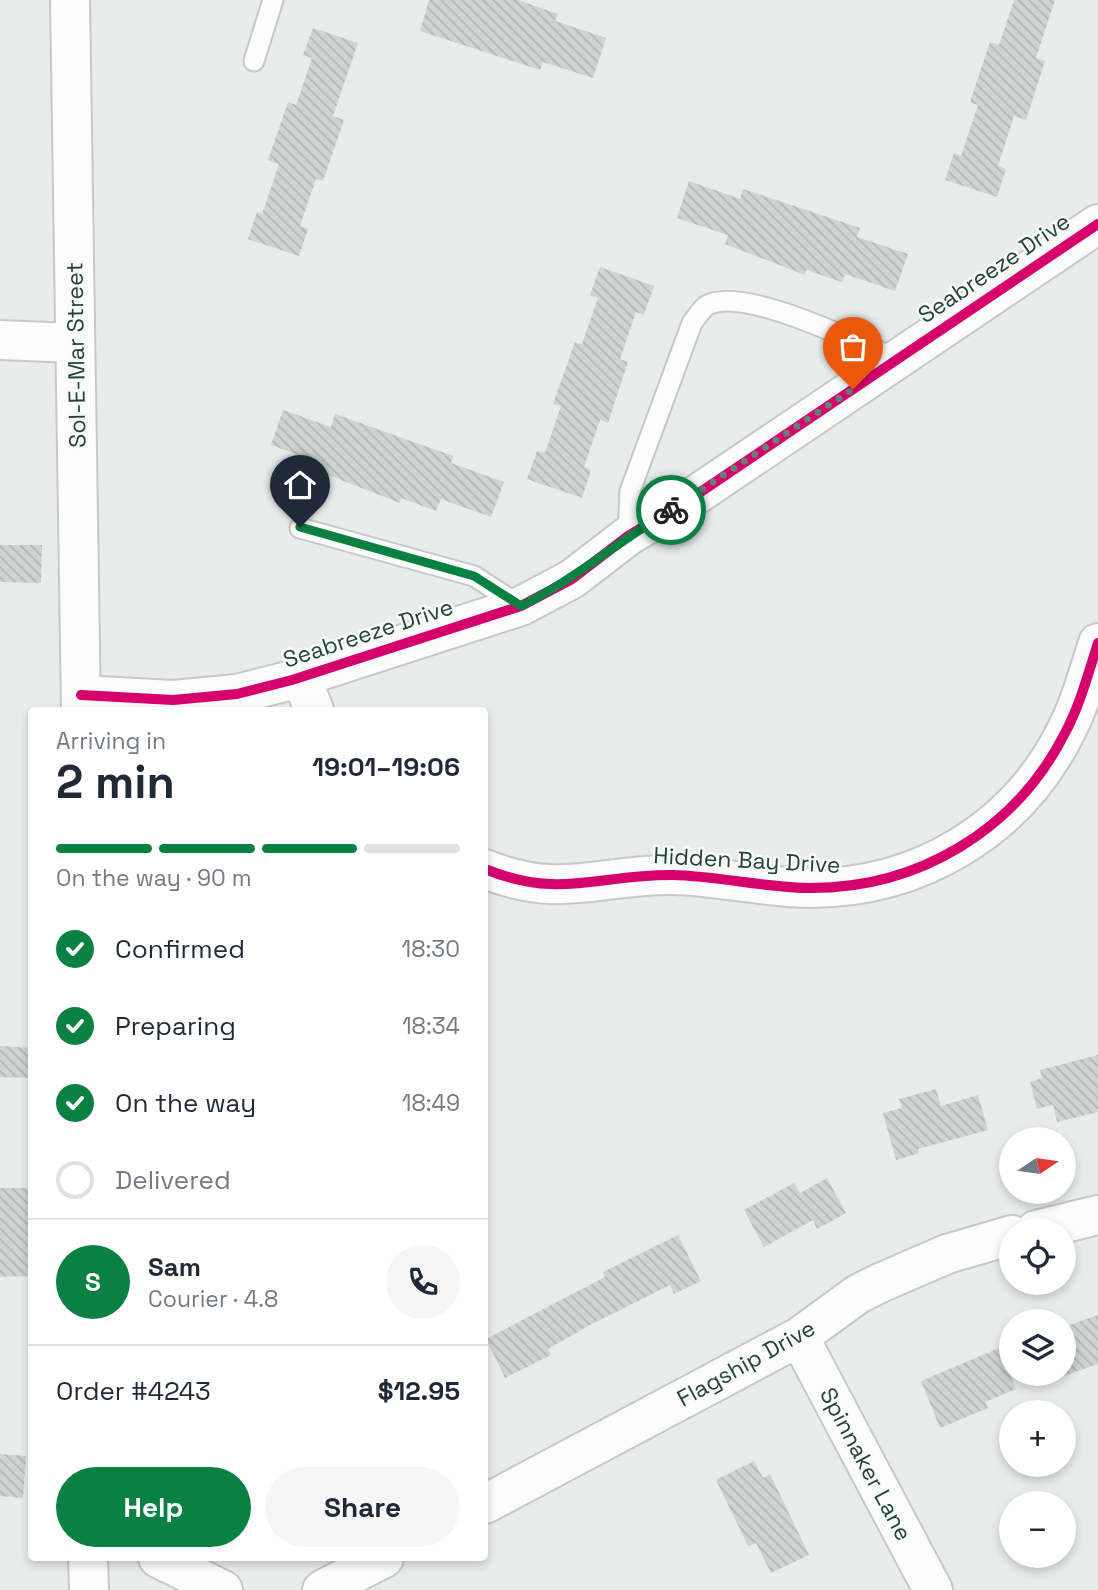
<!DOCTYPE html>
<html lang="en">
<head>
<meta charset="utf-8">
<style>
  :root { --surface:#fff; --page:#f6f6f7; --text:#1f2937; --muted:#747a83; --line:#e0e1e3; --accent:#0b8043 }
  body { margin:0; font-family:"Space Grotesk",sans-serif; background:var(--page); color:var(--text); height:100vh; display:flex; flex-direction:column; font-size:26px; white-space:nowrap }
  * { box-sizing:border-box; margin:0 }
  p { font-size:23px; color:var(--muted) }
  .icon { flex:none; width:38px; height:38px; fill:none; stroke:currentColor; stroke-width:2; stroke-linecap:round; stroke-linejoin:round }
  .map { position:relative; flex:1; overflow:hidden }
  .side { position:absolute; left:28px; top:707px; width:460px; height:854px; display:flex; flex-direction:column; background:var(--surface); border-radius:7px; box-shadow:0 4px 10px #0003 }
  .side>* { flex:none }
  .needle { width:46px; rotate:77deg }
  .fabs { position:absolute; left:999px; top:1127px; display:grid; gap:14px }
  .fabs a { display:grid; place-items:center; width:77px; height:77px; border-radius:50%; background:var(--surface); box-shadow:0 4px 10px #0003; font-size:35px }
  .pin { position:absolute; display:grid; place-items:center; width:60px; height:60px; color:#fff; margin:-72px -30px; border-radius:50% 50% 50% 0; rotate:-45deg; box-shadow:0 0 7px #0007 }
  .pin .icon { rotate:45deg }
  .courier { position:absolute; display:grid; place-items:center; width:70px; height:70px; margin:-35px; border:5px solid #0b8043; border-radius:50%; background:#fff; color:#222; box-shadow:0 2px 9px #0007 }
  .headline em { font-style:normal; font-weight:600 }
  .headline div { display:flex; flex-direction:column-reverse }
  .headline { display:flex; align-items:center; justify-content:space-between; height:119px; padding:0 28px }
  h1 { font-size:46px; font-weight:600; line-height:52px }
  .bar { display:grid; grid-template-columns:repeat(4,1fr); gap:10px 7px; align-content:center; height:84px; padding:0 28px }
  .bar i { height:9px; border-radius:5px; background:var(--line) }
  .bar .active { background:var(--accent) }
  .bar p { grid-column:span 4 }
  .line { display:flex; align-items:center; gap:18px; padding:0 28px; border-top:2px solid var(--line) }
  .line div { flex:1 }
  .round { display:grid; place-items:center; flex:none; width:74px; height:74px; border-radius:37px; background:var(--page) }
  ol { padding:0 28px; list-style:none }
  li { display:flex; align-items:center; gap:21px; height:77px }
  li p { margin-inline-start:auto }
  li .icon { padding:7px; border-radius:50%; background:var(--accent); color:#fff; stroke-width:4 }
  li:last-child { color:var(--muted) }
  li i { width:38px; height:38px; border:4px solid var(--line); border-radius:50% }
  .action { display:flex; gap:14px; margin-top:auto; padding:14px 28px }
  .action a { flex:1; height:80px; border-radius:42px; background:var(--accent); color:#fff; font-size:28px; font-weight:600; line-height:80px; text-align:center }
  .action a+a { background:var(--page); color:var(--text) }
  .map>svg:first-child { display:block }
  .building { fill:url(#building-back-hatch) }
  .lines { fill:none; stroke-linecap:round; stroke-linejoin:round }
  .lane-casing { stroke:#c5cac8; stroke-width:23 }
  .street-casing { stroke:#c5cac8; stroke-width:42 }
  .lane { stroke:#fcfcfc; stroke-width:19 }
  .street { stroke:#fcfcfc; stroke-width:38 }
  .cycleway-casing { stroke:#f7fbf9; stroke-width:15 }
  .cycleway { stroke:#d6006c; stroke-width:10 }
  .done { stroke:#697e78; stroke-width:7; stroke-dasharray:0 12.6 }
  .route { stroke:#0b8043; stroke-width:9 }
  .labels { text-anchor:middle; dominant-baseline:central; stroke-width:5; stroke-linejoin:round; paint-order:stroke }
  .street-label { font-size:23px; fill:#24423a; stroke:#f7fbf9 }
</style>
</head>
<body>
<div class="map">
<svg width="1098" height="1590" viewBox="0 0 1098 1590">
  <defs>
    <pattern id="building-back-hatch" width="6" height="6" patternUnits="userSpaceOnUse" patternTransform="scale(1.75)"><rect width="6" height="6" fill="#cfd4d2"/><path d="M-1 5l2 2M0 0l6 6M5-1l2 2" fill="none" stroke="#b2b7b5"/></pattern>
  </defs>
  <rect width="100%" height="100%" fill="#e8edeb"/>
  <path class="building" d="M 429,0 L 518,0 L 558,14 L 555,21 L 606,38 L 593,78 L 543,62 L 540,70 L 420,31 Z
    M 1014,0 L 1055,0 L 1036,58 L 1045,61 L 1026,120 L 1014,116 L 998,166 L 1006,169 L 997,197 L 945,180 L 954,153 L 961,156 L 978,105 L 970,102 L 990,42 L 999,45 Z
    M 313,28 L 358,43 L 333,116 L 344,120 L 323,181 L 316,179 L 300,226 L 308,229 L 299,256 L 248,239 L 257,212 L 262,214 L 279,164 L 268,160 L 288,102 L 296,105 L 312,58 L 303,55 Z
    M 689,181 L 740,199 L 743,189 L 860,228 L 857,237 L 908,254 L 895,291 L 845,274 L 842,282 L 806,270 L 805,275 L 725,244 L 728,235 L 677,218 Z
    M 600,267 L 654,286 L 644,315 L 636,312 L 620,359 L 628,362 L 608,423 L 600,420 L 584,467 L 591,470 L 582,498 L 527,479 L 537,451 L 545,453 L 561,406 L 553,404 L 575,342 L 582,344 L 598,298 L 590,295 Z
    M 283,410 L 331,427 L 335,414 L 453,456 L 451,463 L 504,482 L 491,517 L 441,499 L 436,511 L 401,498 L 400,503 L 318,471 L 321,463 L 271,445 Z
    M 0,545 L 42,545 L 41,583 L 0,582 Z
    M 0,1046 L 32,1048 L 32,1078 L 0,1077 Z
    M 1098,1055 L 1098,1112 L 1057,1122 L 1053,1105 L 1037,1109 L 1030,1082 L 1042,1078 L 1040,1070 Z
    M 936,1089 L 941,1106 L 978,1095 L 988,1130 L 918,1149 L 919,1153 L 896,1160 L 883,1113 L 902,1108 L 899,1099 Z
    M 827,1178 L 846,1213 L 817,1229 L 813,1220 L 764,1247 L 744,1210 L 794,1183 L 800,1193 Z
    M 0,1188 L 29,1188 L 29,1276 L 0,1277 Z
    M 678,1235 L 701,1281 L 674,1294 L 670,1285 L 588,1326 L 548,1349 L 551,1355 L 505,1378 L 486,1339 L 605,1277 L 603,1272 Z
    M 1098,1315 L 1098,1364 L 1064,1376 L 1064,1327 Z
    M 999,1348 L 1016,1389 L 985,1402 L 988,1408 L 940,1428 L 921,1381 Z
    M 0,1454 L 26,1456 L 23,1498 L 0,1496 Z
    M 754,1461 L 763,1478 L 770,1474 L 809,1555 L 771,1573 L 756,1543 L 748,1546 L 716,1480 Z"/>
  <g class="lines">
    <defs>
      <path id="lane" d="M 254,61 L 273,0
        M 300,528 L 474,576 L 520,606
        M 628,536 L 630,491 L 692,323 C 696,318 701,310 706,306 C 741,284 859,344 897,359"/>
      <path id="street" d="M 70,0 L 81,710
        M 0,340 L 75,343
        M 301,677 L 314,710
        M 81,695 L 173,700 L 237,694 L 292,680 L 521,606 L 572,579 L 628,536 L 699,493 L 1098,224
        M 485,869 C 561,900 599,874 673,875 C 720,876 765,888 811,888 C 919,888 1016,830 1065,733 C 1080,705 1088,674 1098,643
        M 1036,1230 L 1098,1215
        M 799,1337 L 933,1590
        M 485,1504 L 799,1337 L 858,1294 L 880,1283 L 947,1254 L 1012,1235
        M 88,1558 L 89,1590
        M 158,1558 L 223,1590
        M 322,1590 L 384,1558"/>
    </defs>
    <use href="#lane" class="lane-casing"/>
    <use href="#street" class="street-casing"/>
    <use href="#lane" class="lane"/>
    <use href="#street" class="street"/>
    <defs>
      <path id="cycleway" d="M 81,695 L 173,700 L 237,694 L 292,680 L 521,606 L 572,579 L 628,536 L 699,493 L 1098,224
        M 485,869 C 561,900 599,874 673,875 C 720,876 765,888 811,888 C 919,888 1016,830 1065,733 C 1080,705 1088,674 1098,643"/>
    </defs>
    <use href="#cycleway" class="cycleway-casing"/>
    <use href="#cycleway" class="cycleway"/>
  </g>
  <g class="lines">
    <path class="done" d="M 671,510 L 853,389"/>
    <path class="route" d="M 300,527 L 474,576 L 521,606 C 576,579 618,541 671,510"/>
  </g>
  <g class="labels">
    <g class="street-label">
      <text transform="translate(994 268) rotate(-34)">Seabreeze Drive</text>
      <text transform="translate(76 355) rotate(-91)">Sol-E-Mar Street</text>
      <text transform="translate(368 633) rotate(-18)">Seabreeze Drive</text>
      <text transform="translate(747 860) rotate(3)">Hidden Bay Drive</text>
      <text transform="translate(746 1363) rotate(-29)">Flagship Drive</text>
      <text transform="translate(866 1464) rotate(62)">Spinnaker Lane</text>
    </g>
  </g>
</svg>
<div class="fabs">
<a><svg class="needle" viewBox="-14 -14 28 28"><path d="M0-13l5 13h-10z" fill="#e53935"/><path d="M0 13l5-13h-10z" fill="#747a83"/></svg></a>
<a><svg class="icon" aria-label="locate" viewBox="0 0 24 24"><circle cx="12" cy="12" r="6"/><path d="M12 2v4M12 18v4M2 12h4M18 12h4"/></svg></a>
<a><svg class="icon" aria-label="layers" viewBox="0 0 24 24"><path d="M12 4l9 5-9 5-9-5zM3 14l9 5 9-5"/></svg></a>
<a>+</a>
<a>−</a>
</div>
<div class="pin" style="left:853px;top:389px;background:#ea580c"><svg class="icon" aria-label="bag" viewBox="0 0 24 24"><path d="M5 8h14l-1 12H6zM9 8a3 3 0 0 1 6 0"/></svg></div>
<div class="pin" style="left:300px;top:527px;background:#1f2937"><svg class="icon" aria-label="home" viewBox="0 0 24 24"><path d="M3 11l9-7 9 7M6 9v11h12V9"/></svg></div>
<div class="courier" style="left:671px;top:510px"><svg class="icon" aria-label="bike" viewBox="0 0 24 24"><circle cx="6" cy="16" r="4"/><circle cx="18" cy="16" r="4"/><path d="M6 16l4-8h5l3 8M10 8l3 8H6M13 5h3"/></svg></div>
<section class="side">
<div class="headline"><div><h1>2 min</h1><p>Arriving in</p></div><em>19:01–19:06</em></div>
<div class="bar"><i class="active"></i><i class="active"></i><i class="active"></i><i></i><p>On the way · 90 m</p></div>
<ol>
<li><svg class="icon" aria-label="check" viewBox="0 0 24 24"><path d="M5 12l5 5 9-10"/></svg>Confirmed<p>18:30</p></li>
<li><svg class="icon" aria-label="check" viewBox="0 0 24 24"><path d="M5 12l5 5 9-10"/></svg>Preparing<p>18:34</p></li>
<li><svg class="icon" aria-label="check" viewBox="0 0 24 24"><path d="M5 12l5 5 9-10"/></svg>On the way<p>18:49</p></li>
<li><i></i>Delivered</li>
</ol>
<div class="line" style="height:126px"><b class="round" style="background:var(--accent);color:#fff">S</b><div><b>Sam</b><p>Courier · 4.8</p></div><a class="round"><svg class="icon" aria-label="phone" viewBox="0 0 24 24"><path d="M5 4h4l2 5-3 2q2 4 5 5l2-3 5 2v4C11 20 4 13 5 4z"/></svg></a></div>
<div class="line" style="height:91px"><div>Order #4243</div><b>$12.95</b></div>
<div class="action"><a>Help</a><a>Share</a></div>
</section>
</div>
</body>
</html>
